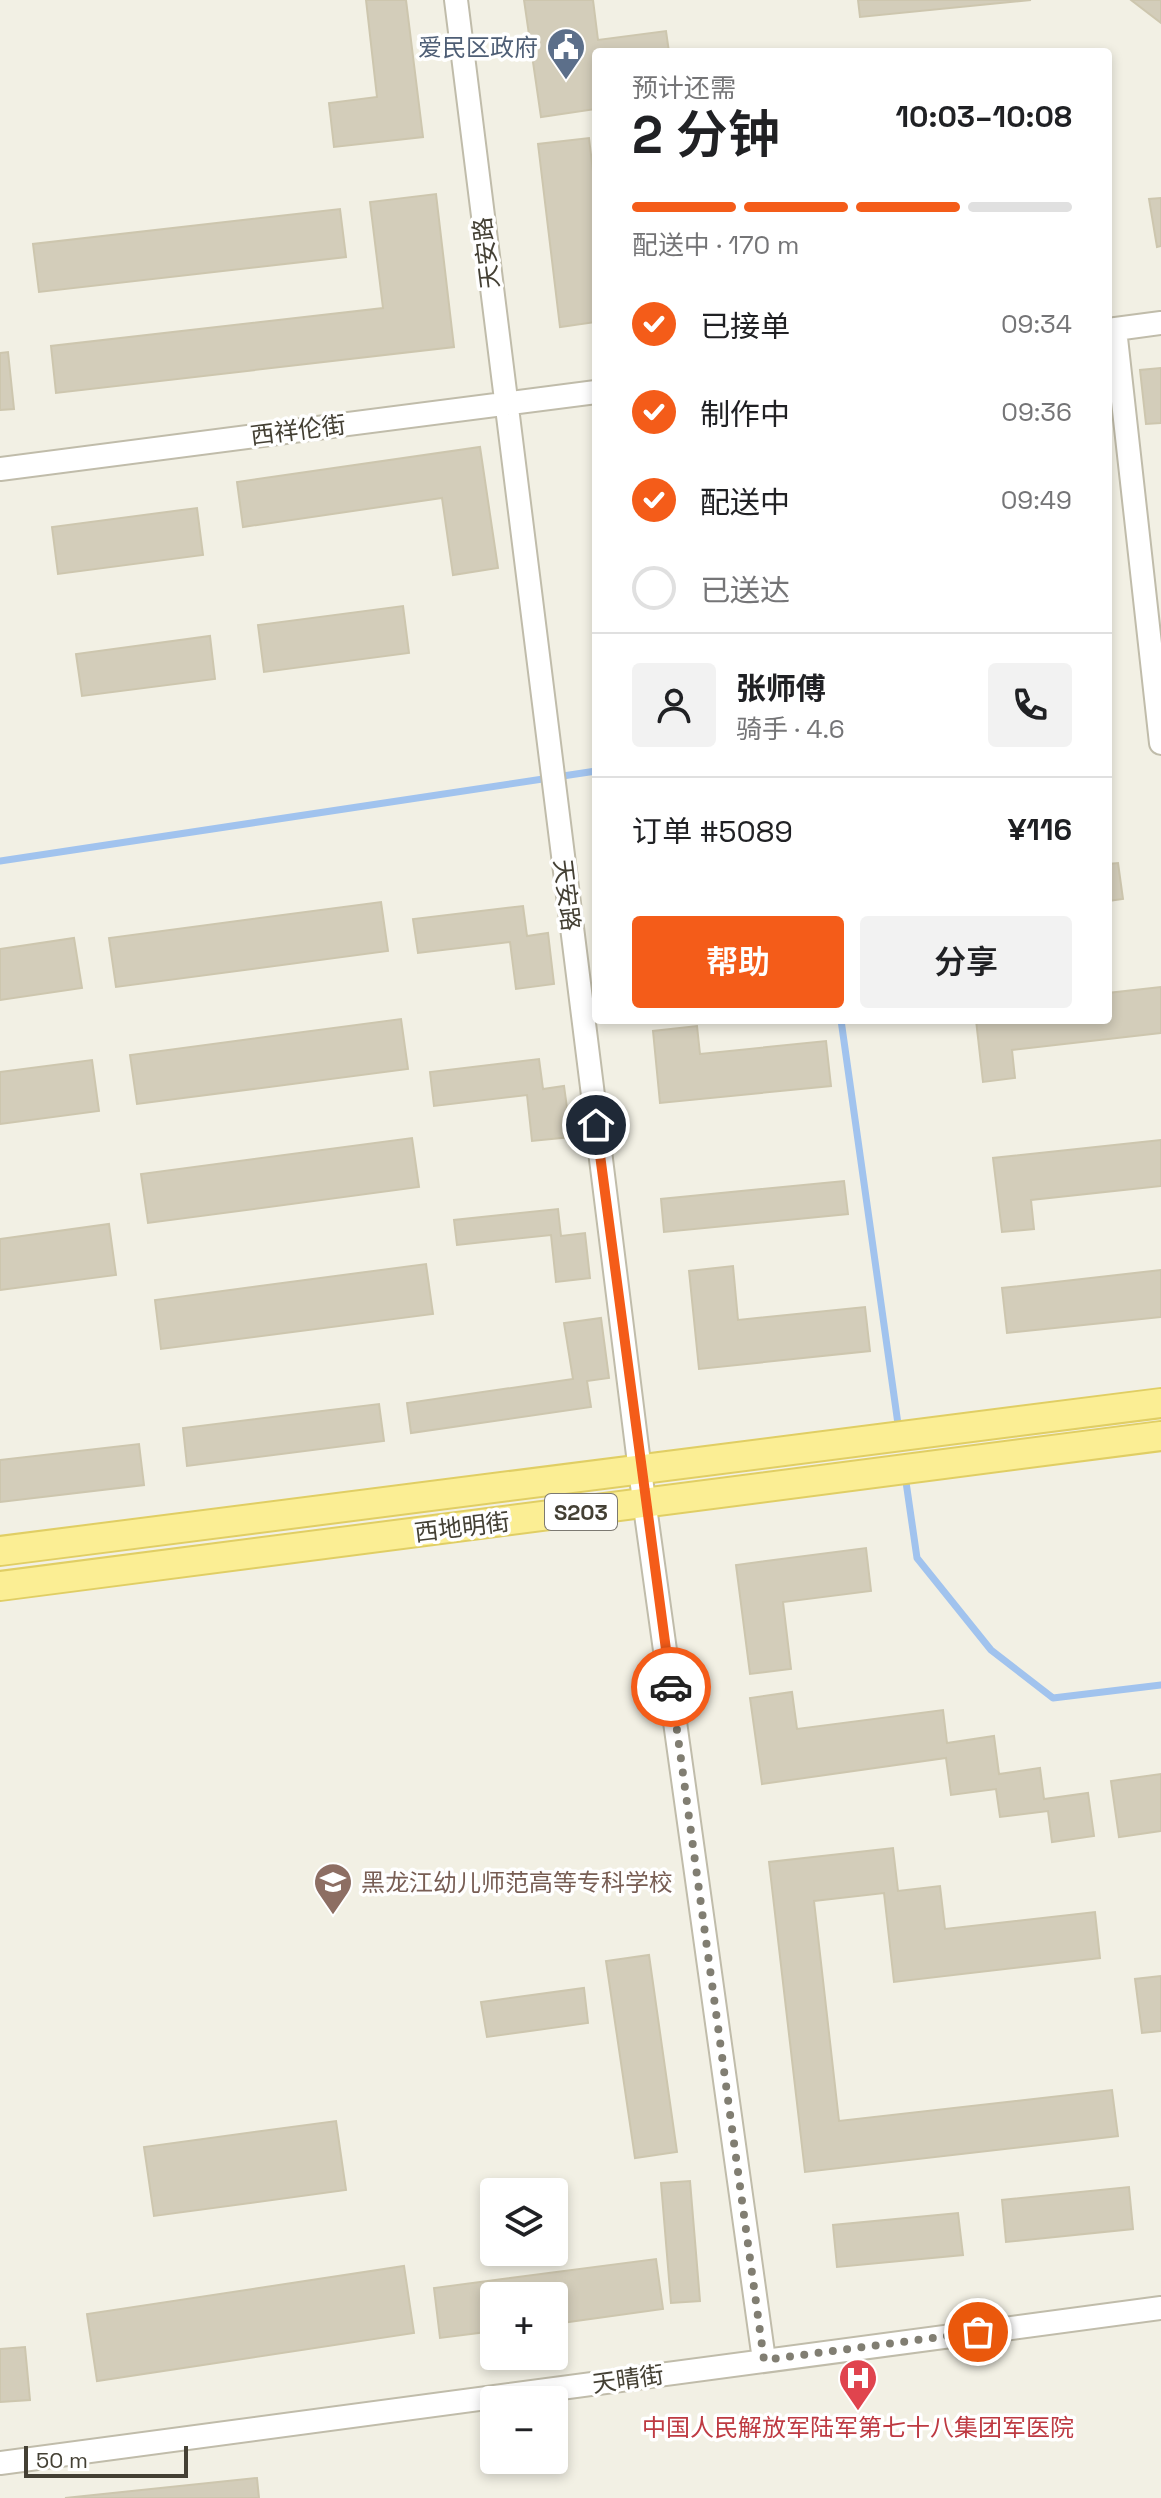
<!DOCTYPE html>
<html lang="zh">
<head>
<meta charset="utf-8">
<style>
  :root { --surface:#fff; --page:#f2f2f2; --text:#202124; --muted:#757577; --line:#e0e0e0; --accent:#f45c19 }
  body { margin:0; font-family:"Space Grotesk","Noto Sans SC",sans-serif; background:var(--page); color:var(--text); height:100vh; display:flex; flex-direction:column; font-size:30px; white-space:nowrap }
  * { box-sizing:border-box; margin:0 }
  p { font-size:26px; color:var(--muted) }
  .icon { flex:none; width:44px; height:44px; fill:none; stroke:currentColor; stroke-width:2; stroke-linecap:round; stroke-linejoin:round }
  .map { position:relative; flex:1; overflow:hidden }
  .sheet { position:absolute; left:592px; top:48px; width:520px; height:976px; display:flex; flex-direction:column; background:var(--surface); border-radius:8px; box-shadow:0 4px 12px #0003 }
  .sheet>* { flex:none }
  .fabs { position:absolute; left:480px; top:2178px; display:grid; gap:16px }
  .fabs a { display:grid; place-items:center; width:88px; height:88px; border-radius:8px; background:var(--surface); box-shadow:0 4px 12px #0003; font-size:40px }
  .scale { position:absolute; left:24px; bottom:20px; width:164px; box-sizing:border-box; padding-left:8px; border:4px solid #444034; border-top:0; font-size:22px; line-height:28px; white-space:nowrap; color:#444034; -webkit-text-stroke:6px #fff; paint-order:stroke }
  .pin { position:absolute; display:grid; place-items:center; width:68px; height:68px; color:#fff; margin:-34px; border:4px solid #fff; border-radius:50%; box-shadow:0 2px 8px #0007 }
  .courier { position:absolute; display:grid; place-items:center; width:80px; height:80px; margin:-40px; border:6px solid #f45c19; border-radius:50%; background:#fff; color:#222; box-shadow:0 2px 10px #0007 }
  .summary em { font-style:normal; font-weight:600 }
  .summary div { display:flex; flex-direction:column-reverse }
  .summary { display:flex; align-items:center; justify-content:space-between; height:136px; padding:0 40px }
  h1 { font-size:52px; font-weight:600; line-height:60px }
  .bar { display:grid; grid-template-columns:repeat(4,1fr); gap:12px 8px; align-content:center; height:96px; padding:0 40px }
  .bar i { height:10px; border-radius:6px; background:var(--line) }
  .bar .current { background:var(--accent) }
  .bar p { grid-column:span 4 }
  .line { display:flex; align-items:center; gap:20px; padding:0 40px; border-top:2px solid var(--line) }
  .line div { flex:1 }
  .round { display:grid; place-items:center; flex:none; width:84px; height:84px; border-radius:8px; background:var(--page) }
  ol { padding:0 40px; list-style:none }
  li { display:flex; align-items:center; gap:24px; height:88px }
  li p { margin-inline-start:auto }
  li .icon { padding:8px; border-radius:50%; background:var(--accent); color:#fff; stroke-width:4 }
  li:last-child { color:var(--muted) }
  li i { width:44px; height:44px; border:4px solid var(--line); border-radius:50% }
  .primary-button { display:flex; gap:16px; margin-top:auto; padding:16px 40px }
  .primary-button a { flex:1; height:92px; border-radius:8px; background:var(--accent); color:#fff; font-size:32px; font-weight:600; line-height:92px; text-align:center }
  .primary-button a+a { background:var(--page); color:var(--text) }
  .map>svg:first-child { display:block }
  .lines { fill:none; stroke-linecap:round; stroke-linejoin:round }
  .stream { stroke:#a1c3ee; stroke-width:7 }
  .building { fill:#d3cdba; stroke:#cdc6ae; stroke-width:2 }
  .minor-casing { stroke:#c0bcaa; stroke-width:26 }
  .major-casing { stroke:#e0ce64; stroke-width:32 }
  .minor { stroke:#fff; stroke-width:22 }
  .major { stroke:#fbee94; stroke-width:28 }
  .done { stroke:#817e72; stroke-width:8; stroke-dasharray:0 14.4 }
  .route { stroke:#f45c19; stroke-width:10 }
  .labels { text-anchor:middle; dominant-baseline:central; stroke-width:7; stroke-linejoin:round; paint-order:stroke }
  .shield { fill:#fff; stroke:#7c7971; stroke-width:2 }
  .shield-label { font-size:22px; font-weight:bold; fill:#444034 }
  .service-label { font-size:24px; fill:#4e5e75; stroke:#fff; text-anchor:end }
  .street-label { font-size:24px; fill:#444034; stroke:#fff }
  .education-label { font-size:24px; fill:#785e54; stroke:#fff; text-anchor:start }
  .health-label { font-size:24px; fill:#be3a42; stroke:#fff }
</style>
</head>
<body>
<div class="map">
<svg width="1161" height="2498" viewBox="0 0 1161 2498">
  <rect width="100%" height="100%" fill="#f2f0e4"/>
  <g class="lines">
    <path class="stream" d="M 0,861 L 596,771
      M 841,1020 L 899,1431
      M 905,1475 L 917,1558 L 991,1650 L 1053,1698 L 1161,1685"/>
  </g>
  <path class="building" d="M 366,0 L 406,0 L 423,137 L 334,147 L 329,103 L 377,97 Z
    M 524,0 L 593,0 L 598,40 L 666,31 L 669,52 L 596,52 L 596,109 L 541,117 Z
    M 858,0 L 1031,0 L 860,17 Z
    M 1131,0 L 1161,0 L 1161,23 Z
    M 589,138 L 596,196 L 596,322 L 560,327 L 538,144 Z
    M 436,194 L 454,347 L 56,393 L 51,346 L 383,308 L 370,202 Z
    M 1161,198 L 1161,246 L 1157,247 L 1149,199 Z
    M 340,209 L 346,257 L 39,292 L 33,244 Z
    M 8,352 L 14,409 L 0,410 L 0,353 Z
    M 1161,368 L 1161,423 L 1146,424 L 1140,370 Z
    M 480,447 L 498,568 L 453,575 L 442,498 L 243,527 L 237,482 Z
    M 197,508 L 203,555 L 58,574 L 52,527 Z
    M 403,606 L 409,653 L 264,672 L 258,625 Z
    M 210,636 L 215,679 L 82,696 L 76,654 Z
    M 1118,863 L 1123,899 L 1108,901 L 1108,864 Z
    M 381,902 L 388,951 L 116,987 L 109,938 Z
    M 523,906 L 527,936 L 548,933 L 554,984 L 516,989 L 510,942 L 418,953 L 413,919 Z
    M 74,938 L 82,988 L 0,1000 L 0,949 Z
    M 1161,987 L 1161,1033 L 1012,1050 L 1015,1078 L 983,1082 L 976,1020 L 1108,1020 L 1108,993 Z
    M 401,1019 L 408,1069 L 137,1104 L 130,1055 Z
    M 697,1026 L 700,1054 L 826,1041 L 831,1086 L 660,1103 L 653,1031 Z
    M 539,1059 L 543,1089 L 564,1086 L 571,1137 L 532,1141 L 527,1095 L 434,1106 L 430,1072 Z
    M 92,1060 L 99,1111 L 0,1124 L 0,1072 Z
    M 412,1138 L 419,1187 L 148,1223 L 141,1174 Z
    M 1161,1140 L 1161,1186 L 1031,1200 L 1034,1229 L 1002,1232 L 993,1158 Z
    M 844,1181 L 848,1214 L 664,1232 L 661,1199 Z
    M 558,1209 L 561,1236 L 585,1233 L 590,1278 L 556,1282 L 551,1235 L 457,1245 L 454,1220 Z
    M 109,1224 L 116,1275 L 0,1290 L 0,1239 Z
    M 426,1264 L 433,1314 L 161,1349 L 155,1300 Z
    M 733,1266 L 738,1320 L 865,1307 L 870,1351 L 699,1369 L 689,1271 Z
    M 1161,1270 L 1161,1317 L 1007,1333 L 1002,1288 Z
    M 601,1318 L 609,1378 L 587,1381 L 591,1407 L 411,1433 L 407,1403 L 573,1379 L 564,1323 Z
    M 379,1404 L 384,1441 L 187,1466 L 183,1428 Z
    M 139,1444 L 144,1485 L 0,1502 L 0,1460 Z
    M 866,1548 L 871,1591 L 783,1602 L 791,1669 L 750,1674 L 736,1565 Z
    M 792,1692 L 797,1729 L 943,1710 L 947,1743 L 994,1736 L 999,1774 L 1040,1768 L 1044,1799 L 1088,1793 L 1094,1836 L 1052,1842 L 1048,1811 L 1000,1817 L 996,1789 L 951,1795 L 946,1758 L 762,1784 L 750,1698 Z
    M 1161,1774 L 1161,1831 L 1119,1837 L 1111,1781 Z
    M 893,1848 L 898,1891 L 940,1886 L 945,1929 L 1095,1912 L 1100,1958 L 894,1982 L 884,1893 L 814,1901 L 839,2121 L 1112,2090 L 1118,2136 L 805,2172 L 769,1862 Z
    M 649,1955 L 677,2152 L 635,2158 L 606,1961 Z
    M 1161,1976 L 1161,2031 L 1142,2033 L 1135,1979 Z
    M 584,1988 L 588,2023 L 487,2037 L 481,2002 Z
    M 336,2121 L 346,2190 L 154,2216 L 144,2147 Z
    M 690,2181 L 700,2301 L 671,2303 L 661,2183 Z
    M 1129,2187 L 1133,2229 L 1006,2242 L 1002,2200 Z
    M 958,2213 L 963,2255 L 837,2267 L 833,2225 Z
    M 656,2259 L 663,2309 L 554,2324 L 554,2296 L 494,2296 L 494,2331 L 440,2338 L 434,2288 Z
    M 404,2266 L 414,2333 L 97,2381 L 87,2314 Z
    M 25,2347 L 30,2400 L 0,2402 L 0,2349 Z
    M 257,2478 L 259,2498 L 65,2498 Z"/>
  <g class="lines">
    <defs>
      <path id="minor" d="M 456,0 L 640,1471 L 764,2360
        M 1115,329 L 1161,743
        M 1108,330 L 1161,323
        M 0,469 L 596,392
        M 0,2463 L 1161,2308"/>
      <path id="major" d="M 0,1551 L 1161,1403
        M 0,1586 L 1161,1436"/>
    </defs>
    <use href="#minor" class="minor-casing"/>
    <use href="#major" class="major-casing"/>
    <use href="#minor" class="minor"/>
    <use href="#major" class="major"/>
  </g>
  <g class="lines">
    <path class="done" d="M 671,1687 L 764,2360 L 978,2332"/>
    <path class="route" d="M 596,1125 L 671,1687"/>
  </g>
  <defs>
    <symbol id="civic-pin" viewBox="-11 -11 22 30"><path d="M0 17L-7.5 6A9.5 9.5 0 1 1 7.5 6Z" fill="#5c6f8a" stroke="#fff"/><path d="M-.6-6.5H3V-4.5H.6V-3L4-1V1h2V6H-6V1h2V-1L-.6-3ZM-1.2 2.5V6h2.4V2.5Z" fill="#fff"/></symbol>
    <symbol id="school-pin" viewBox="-11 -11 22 30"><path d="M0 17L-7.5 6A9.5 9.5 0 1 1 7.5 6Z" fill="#8d6e63" stroke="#fff"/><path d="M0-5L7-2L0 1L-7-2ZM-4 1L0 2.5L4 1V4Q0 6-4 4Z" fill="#fff"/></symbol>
    <symbol id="hospital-pin" viewBox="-11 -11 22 30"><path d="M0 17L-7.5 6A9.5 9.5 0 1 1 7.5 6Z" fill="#e0444e" stroke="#fff"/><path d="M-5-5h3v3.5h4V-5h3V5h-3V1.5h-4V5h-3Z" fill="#fff"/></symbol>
  </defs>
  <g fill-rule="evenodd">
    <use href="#civic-pin" x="544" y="25" width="44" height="60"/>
    <use href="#school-pin" x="311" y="1860" width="44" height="60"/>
    <use href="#hospital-pin" x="836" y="2356" width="44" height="60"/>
  </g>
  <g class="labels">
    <rect class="shield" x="545" y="1494" width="72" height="36" rx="6"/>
    <g class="shield-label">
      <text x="581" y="1512">S203</text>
    </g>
    <g class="service-label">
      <text x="538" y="47">爱民区政府</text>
    </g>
    <g class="street-label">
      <text transform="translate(486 253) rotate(-97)">天安路</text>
      <text transform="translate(298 430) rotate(-7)">西祥伦街</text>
      <text transform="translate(567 895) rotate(83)">天安路</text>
      <text transform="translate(462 1527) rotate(-7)">西地明街</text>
      <text transform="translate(628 2379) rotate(-8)">天晴街</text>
    </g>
    <g class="education-label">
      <text x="361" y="1882">黑龙江幼儿师范高等专科学校</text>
    </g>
    <g class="health-label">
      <text x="858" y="2427">中国人民解放军陆军第七十八集团军医院</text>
    </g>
  </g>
</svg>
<div class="fabs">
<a><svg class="icon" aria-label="layers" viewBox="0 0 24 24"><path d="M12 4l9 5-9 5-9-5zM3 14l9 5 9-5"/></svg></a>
<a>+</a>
<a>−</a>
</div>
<div class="scale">50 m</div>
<div class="pin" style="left:978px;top:2332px;background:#ea580c"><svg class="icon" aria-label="bag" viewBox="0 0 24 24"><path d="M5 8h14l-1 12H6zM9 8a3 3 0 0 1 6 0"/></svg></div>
<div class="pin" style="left:596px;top:1125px;background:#1f2937"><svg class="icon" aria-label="home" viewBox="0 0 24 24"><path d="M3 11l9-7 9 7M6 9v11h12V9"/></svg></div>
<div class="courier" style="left:671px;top:1687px"><svg class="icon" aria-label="car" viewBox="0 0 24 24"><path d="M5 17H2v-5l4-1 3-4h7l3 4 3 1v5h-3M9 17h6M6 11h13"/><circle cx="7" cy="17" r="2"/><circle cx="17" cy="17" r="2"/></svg></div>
<section class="sheet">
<div class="summary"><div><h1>2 分钟</h1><p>预计还需</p></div><em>10:03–10:08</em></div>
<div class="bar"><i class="current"></i><i class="current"></i><i class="current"></i><i></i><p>配送中 · 170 m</p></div>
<ol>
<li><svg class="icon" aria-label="check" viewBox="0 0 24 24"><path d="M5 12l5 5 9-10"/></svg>已接单<p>09:34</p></li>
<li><svg class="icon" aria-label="check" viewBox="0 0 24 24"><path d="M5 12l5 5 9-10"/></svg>制作中<p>09:36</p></li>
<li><svg class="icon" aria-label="check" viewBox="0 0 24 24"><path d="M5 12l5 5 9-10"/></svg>配送中<p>09:49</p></li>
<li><i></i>已送达</li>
</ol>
<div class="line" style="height:144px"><a class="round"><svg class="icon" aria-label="person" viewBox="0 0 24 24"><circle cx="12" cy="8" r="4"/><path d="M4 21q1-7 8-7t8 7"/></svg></a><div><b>张师傅</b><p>骑手 · 4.6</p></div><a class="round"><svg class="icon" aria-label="phone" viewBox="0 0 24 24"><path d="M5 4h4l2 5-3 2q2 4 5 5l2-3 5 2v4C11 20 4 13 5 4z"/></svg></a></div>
<div class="line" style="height:104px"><div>订单 #5089</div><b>¥116</b></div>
<div class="primary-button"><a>帮助</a><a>分享</a></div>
</section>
</div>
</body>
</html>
